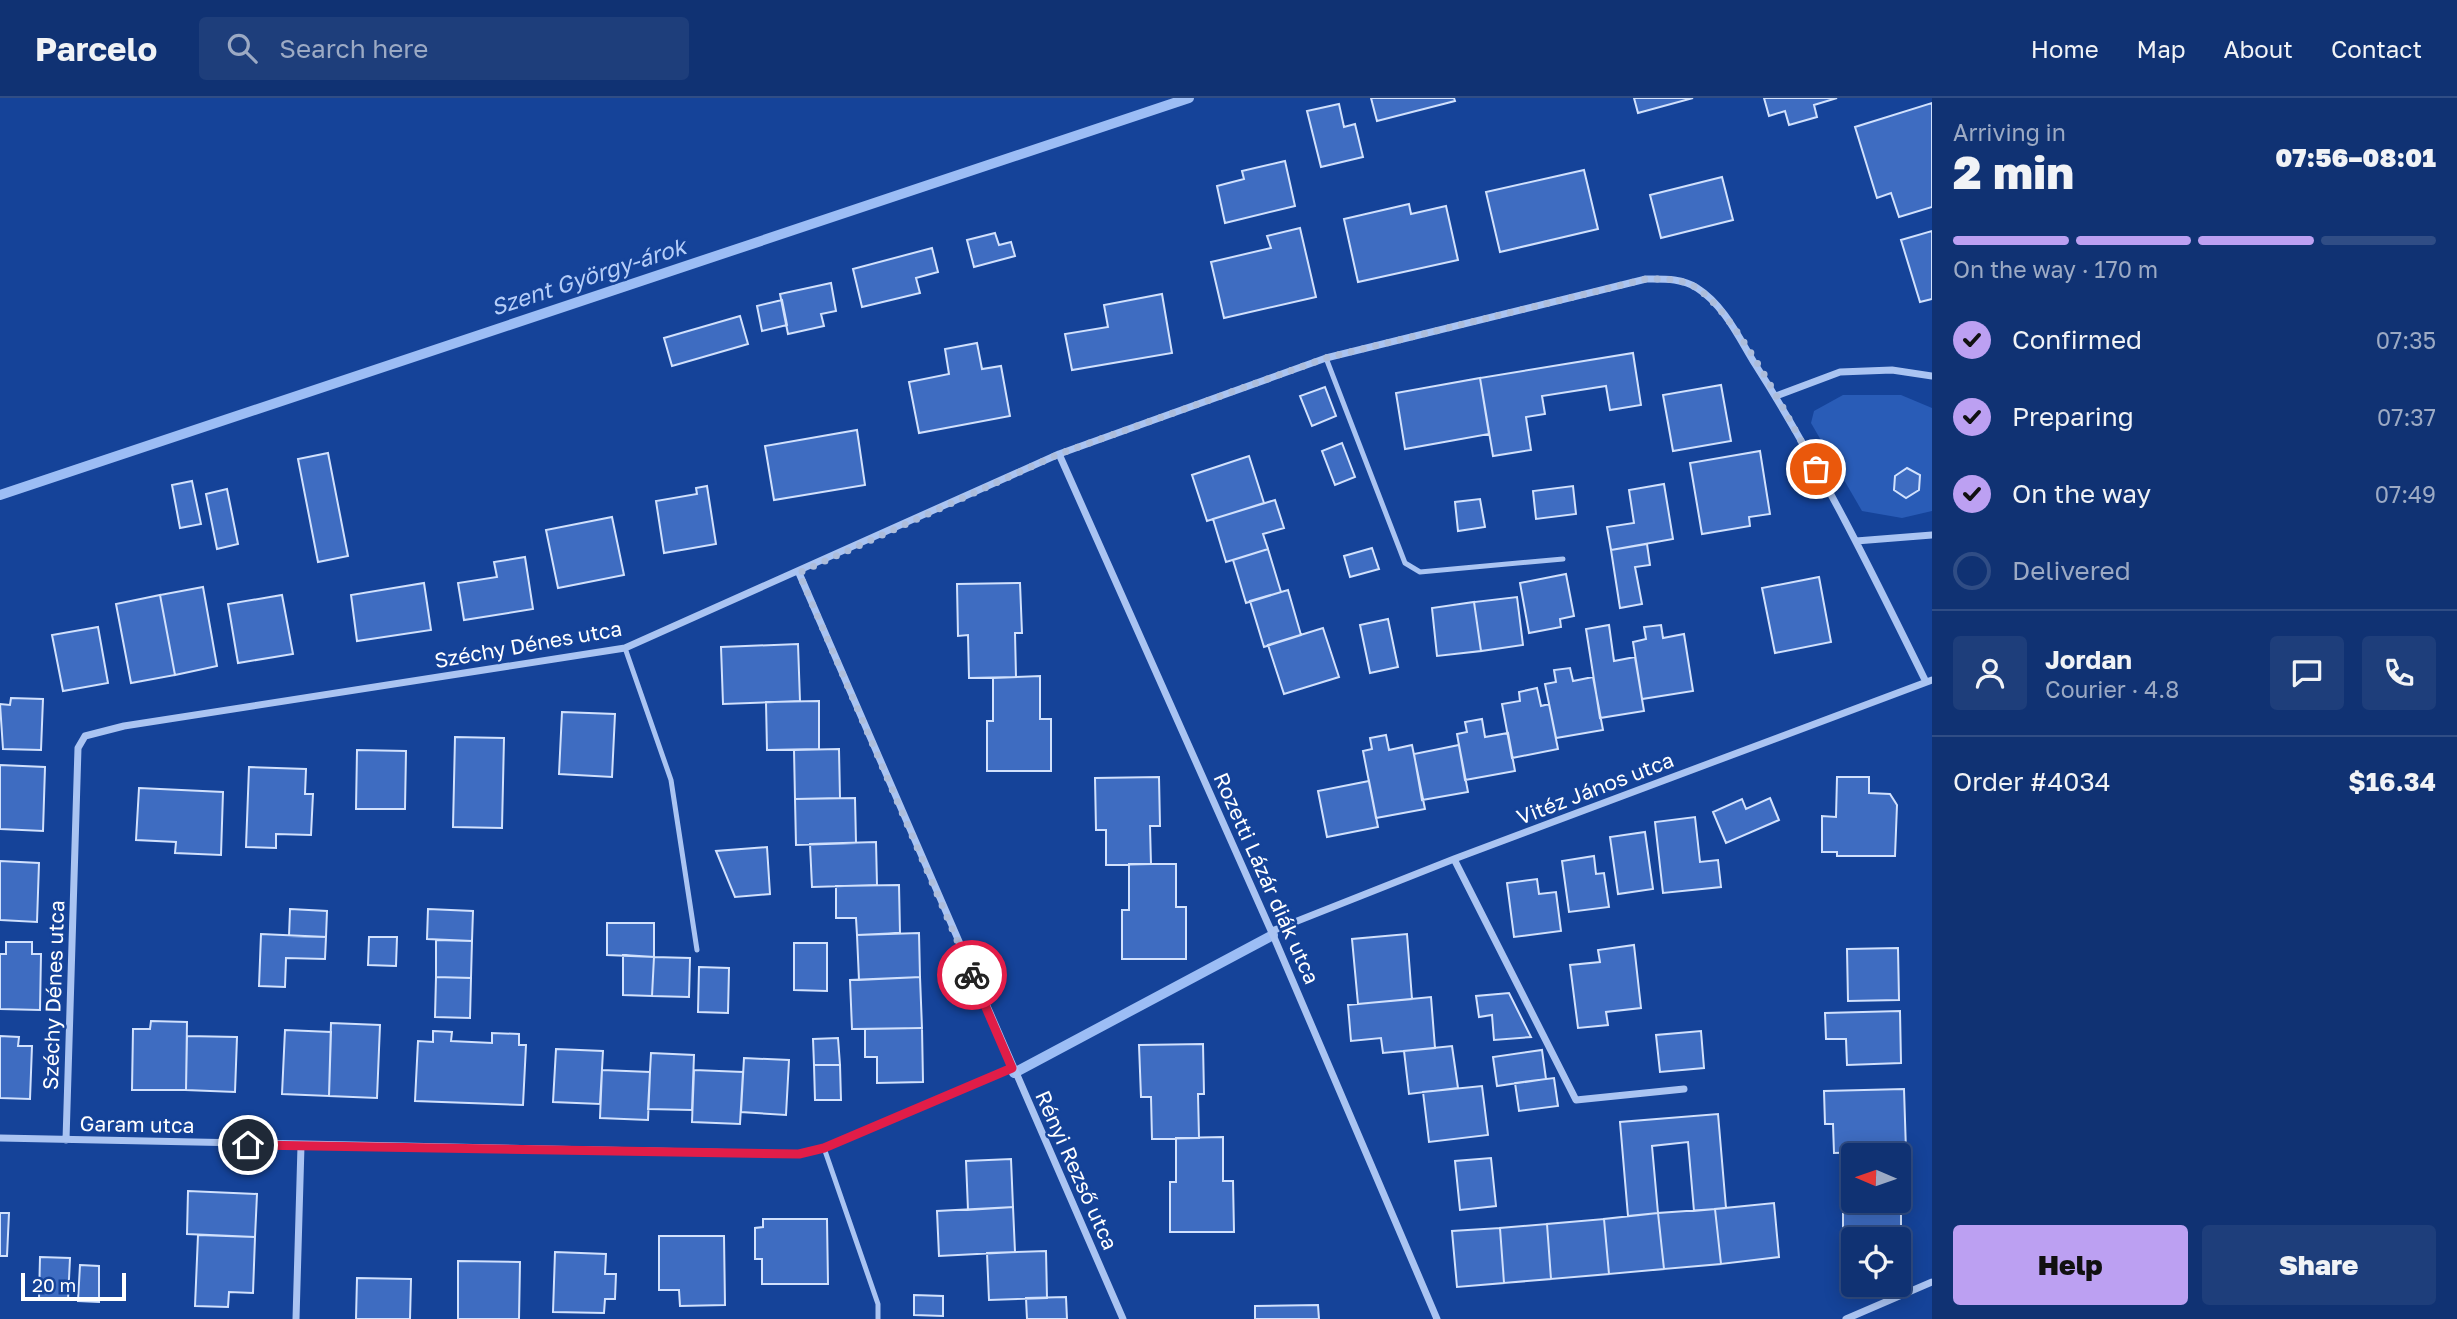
<!DOCTYPE html>
<html lang="en">
<head>
<meta charset="utf-8">
<style>
  :root { --surface:#103273; --page:#1e3e7b; --text:#f1f3f6; --muted:#9caac4; --line:#304d85; --accent:#bca0f2 }
  body { margin:0; font-family:"Golos Text",sans-serif; background:var(--page); color:var(--text); height:100vh; display:flex; flex-direction:column; font-size:26px; white-space:nowrap }
  * { box-sizing:border-box; margin:0 }
  p { font-size:23px; color:var(--muted) }
  .icon { flex:none; width:38px; height:38px; fill:none; stroke:currentColor; stroke-width:2; stroke-linecap:round; stroke-linejoin:round }
  .map { position:relative; flex:1; overflow:hidden }
  .panel { display:flex; flex-direction:column; background:var(--surface); width:525px }
  .panel>* { flex:none }
  .needle { width:46px; rotate:272deg }
  .buttons { position:absolute; left:1841px; top:1045px; display:grid; gap:14px }
  .buttons a { display:grid; place-items:center; width:70px; height:70px; border-radius:7px; background:var(--surface); box-shadow:0 4px 18px #0003,0 0 0 2px var(--line); font-size:35px }
  .scale { position:absolute; left:21px; bottom:18px; width:105px; box-sizing:border-box; padding-left:7px; border:4px solid #fff; border-top:0; font-size:19px; line-height:24px; white-space:nowrap; color:#fff; -webkit-text-stroke:5px #154399; paint-order:stroke }
  .pin { position:absolute; display:grid; place-items:center; width:60px; height:60px; color:#fff; margin:-30px; border:4px solid #fff; border-radius:50%; box-shadow:0 2px 7px #0007 }
  .courier { position:absolute; display:grid; place-items:center; width:70px; height:70px; margin:-35px; border:5px solid #e11d48; border-radius:50%; background:#fff; color:#222; box-shadow:0 2px 9px #0007 }
  .headline em { font-style:normal; font-weight:800 }
  .headline div { display:flex; flex-direction:column-reverse }
  .headline { display:flex; align-items:center; justify-content:space-between; height:119px; padding:0 21px }
  h1 { font-size:46px; font-weight:800; line-height:52px }
  .bar { display:grid; grid-template-columns:repeat(4,1fr); gap:10px 7px; align-content:center; height:84px; padding:0 21px }
  .bar i { height:9px; border-radius:5px; background:var(--line) }
  .bar .selected { background:var(--accent) }
  .bar p { grid-column:span 4 }
  .line { display:flex; align-items:center; gap:18px; padding:0 21px; border-top:2px solid var(--line) }
  .line div { flex:1 }
  .round { display:grid; place-items:center; flex:none; width:74px; height:74px; border-radius:7px; background:var(--page) }
  ol { padding:0 21px; list-style:none }
  li { display:flex; align-items:center; gap:21px; height:77px }
  li p { margin-inline-start:auto }
  li .icon { padding:7px; border-radius:50%; background:var(--accent); color:#111; stroke-width:4 }
  li:last-child { color:var(--muted) }
  li i { width:38px; height:38px; border:4px solid var(--line); border-radius:50% }
  .button { display:flex; gap:14px; margin-top:auto; padding:14px 21px }
  .button a { flex:1; height:80px; border-radius:7px; background:var(--accent); color:#111; font-size:28px; font-weight:800; line-height:80px; text-align:center }
  .button a+a { background:var(--page); color:var(--text) }
  header { display:flex; align-items:center; gap:42px; box-sizing:border-box; height:98px; padding:0 35px; background:var(--surface); border-bottom:2px solid var(--line) }
  header strong { font-size:33px }
  nav { display:flex; gap:38px; margin-inline-start:auto; font-size:24px }
  .search { width:490px; height:63px; background:var(--page); display:flex; align-items:center; gap:18px; box-sizing:border-box; padding:0 24px; border-radius:7px; color:var(--muted); font-size:26px }
  main { display:flex; flex:1; min-height:0 }
  .map>svg:first-child { display:block }
  .green { fill:#295cb7 }
  .lines { fill:none; stroke-linecap:round; stroke-linejoin:round }
  .stream { stroke:#9cbdf5; stroke-width:10 }
  .building { fill:#3e6cc1; stroke:#d1e1fd; stroke-width:2 }
  .service { stroke:#aac4f2; stroke-width:5 }
  .minor { stroke:#aac4f2; stroke-width:7 }
  .done { stroke:#adbddb; stroke-width:7; stroke-dasharray:0 12.6 }
  .route { stroke:#e11d48; stroke-width:9 }
  .labels { text-anchor:middle; dominant-baseline:central; stroke-width:5; stroke-linejoin:round; paint-order:stroke }
  .street-label { font-size:21px; fill:#fff; stroke:#154399 }
  .water-label { font-size:23px; font-style:italic; fill:#b6cef9; stroke:#154399 }
</style>
</head>
<body>
<header>
<strong>Parcelo</strong>
<div class="search"><svg class="icon" aria-label="search" viewBox="0 0 24 24"><circle cx="10" cy="10" r="6"/><path d="M15 15l6 6"/></svg>Search here</div>
<nav><a>Home</a><a>Map</a><a>About</a><a>Contact</a></nav>
</header>
<main>
<div class="map">
<svg width="1932" height="1221" viewBox="0 0 1932 1221">
  <rect width="100%" height="100%" fill="#154399"/>
  <path class="green" d="M 1843,297 L 1901,297 L 1932,310 L 1932,413 L 1902,420 L 1862,413 L 1811,325 L 1814,313 Z"/>
  <g class="lines">
    <path class="stream" d="M 0,397 L 1189,0
      M 1014,975 L 1273,837"/>
  </g>
  <path class="building" d="M 1371,0 L 1454,0 L 1455,3 L 1377,23 Z
    M 1634,0 L 1693,0 L 1638,15 Z
    M 1764,0 L 1837,0 L 1814,7 L 1817,19 L 1789,27 L 1785,13 L 1769,18 Z
    M 1932,5 L 1932,109 L 1899,119 L 1891,95 L 1877,100 L 1855,29 Z
    M 1339,6 L 1344,29 L 1355,26 L 1363,59 L 1321,69 L 1307,13 Z
    M 1285,63 L 1295,108 L 1225,125 L 1217,88 L 1244,81 L 1242,73 Z
    M 1584,72 L 1598,131 L 1500,154 L 1486,94 Z
    M 1722,79 L 1733,122 L 1661,140 L 1650,97 Z
    M 1409,106 L 1411,116 L 1446,108 L 1458,162 L 1358,184 L 1344,121 Z
    M 1300,130 L 1316,199 L 1224,220 L 1211,164 L 1271,150 L 1267,138 Z
    M 1932,133 L 1932,201 L 1920,204 L 1901,142 Z
    M 995,135 L 999,147 L 1011,144 L 1015,158 L 974,169 L 967,142 Z
    M 932,150 L 938,174 L 916,180 L 920,195 L 862,209 L 853,171 Z
    M 831,185 L 836,213 L 821,216 L 824,228 L 788,236 L 780,196 Z
    M 1162,196 L 1172,255 L 1072,272 L 1065,236 L 1108,229 L 1104,207 Z
    M 782,202 L 787,227 L 762,233 L 757,208 Z
    M 740,218 L 748,246 L 672,268 L 664,240 Z
    M 977,245 L 982,271 L 1001,268 L 1010,318 L 919,335 L 909,284 L 949,276 L 945,251 Z
    M 1633,255 L 1641,307 L 1610,312 L 1606,288 L 1542,298 L 1545,316 L 1526,319 L 1531,352 L 1493,358 L 1480,280 Z
    M 1480,280 L 1489,336 L 1405,351 L 1396,295 Z
    M 1721,287 L 1731,343 L 1673,353 L 1663,297 Z
    M 1325,289 L 1336,318 L 1312,328 L 1300,298 Z
    M 857,332 L 865,387 L 774,402 L 765,348 Z
    M 1342,345 L 1355,379 L 1335,387 L 1322,353 Z
    M 1760,353 L 1770,416 L 1749,419 L 1750,428 L 1702,436 L 1690,365 Z
    M 328,355 L 348,458 L 318,464 L 298,361 Z
    M 1249,358 L 1264,405 L 1207,423 L 1192,377 Z
    M 1907,370 L 1920,377 L 1919,392 L 1906,400 L 1894,392 L 1895,378 Z
    M 192,383 L 201,426 L 180,430 L 172,387 Z
    M 1664,386 L 1673,441 L 1611,452 L 1607,429 L 1634,425 L 1629,392 Z
    M 707,388 L 716,446 L 664,455 L 656,403 L 697,396 L 696,390 Z
    M 1573,388 L 1576,416 L 1536,421 L 1533,393 Z
    M 227,391 L 238,446 L 217,451 L 206,396 Z
    M 1480,401 L 1485,429 L 1458,433 L 1455,404 Z
    M 1275,402 L 1284,430 L 1263,436 L 1268,451 L 1226,464 L 1213,421 Z
    M 612,419 L 624,477 L 558,490 L 546,432 Z
    M 1647,446 L 1650,467 L 1635,469 L 1642,506 L 1620,510 L 1611,452 Z
    M 1372,450 L 1379,471 L 1350,479 L 1344,458 Z
    M 1268,451 L 1281,494 L 1246,505 L 1233,462 Z
    M 525,459 L 533,511 L 464,522 L 458,485 L 497,479 L 494,464 Z
    M 1566,476 L 1574,518 L 1560,521 L 1561,529 L 1529,535 L 1520,485 Z
    M 1819,479 L 1831,544 L 1775,555 L 1762,490 Z
    M 424,485 L 431,532 L 357,543 L 351,497 Z
    M 1020,485 L 1022,535 L 1015,535 L 1016,579 L 969,580 L 968,537 L 958,538 L 957,486 Z
    M 203,489 L 217,568 L 175,577 L 160,497 Z
    M 1288,492 L 1301,537 L 1264,549 L 1250,503 Z
    M 160,497 L 175,577 L 131,585 L 116,506 Z
    M 282,497 L 293,556 L 238,565 L 228,506 Z
    M 1517,499 L 1523,547 L 1481,553 L 1474,504 Z
    M 1474,504 L 1481,553 L 1437,558 L 1432,510 Z
    M 1388,521 L 1398,569 L 1370,575 L 1360,527 Z
    M 1609,527 L 1614,563 L 1635,559 L 1644,613 L 1600,620 L 1586,531 Z
    M 1661,527 L 1663,540 L 1684,536 L 1693,593 L 1642,601 L 1633,544 L 1646,541 L 1644,529 Z
    M 98,529 L 108,585 L 63,593 L 52,537 Z
    M 1323,530 L 1339,579 L 1284,596 L 1268,547 Z
    M 798,546 L 800,603 L 723,606 L 721,549 Z
    M 1570,570 L 1573,583 L 1593,579 L 1603,632 L 1556,640 L 1545,586 L 1556,584 L 1554,572 Z
    M 1040,578 L 1040,621 L 1051,621 L 1051,673 L 987,673 L 987,623 L 993,623 L 993,580 Z
    M 1537,590 L 1541,608 L 1549,606 L 1558,651 L 1512,660 L 1502,606 L 1520,603 L 1519,594 Z
    M 11,600 L 43,601 L 41,652 L 3,651 L 0,606 L 10,607 Z
    M 819,603 L 819,651 L 767,652 L 766,604 Z
    M 562,614 L 615,616 L 612,679 L 559,676 Z
    M 1482,621 L 1485,639 L 1508,635 L 1515,673 L 1465,682 L 1457,636 L 1467,634 L 1465,624 Z
    M 1386,637 L 1389,652 L 1412,647 L 1425,711 L 1376,720 L 1363,653 L 1372,651 L 1370,640 Z
    M 455,639 L 504,640 L 502,730 L 453,729 Z
    M 1459,647 L 1468,694 L 1422,702 L 1414,656 Z
    M 839,651 L 840,700 L 795,701 L 794,652 Z
    M 357,652 L 406,653 L 405,711 L 356,711 Z
    M 0,667 L 45,669 L 43,733 L 0,731 Z
    M 249,669 L 306,671 L 305,696 L 313,696 L 311,737 L 276,736 L 276,750 L 246,749 Z
    M 1159,679 L 1160,728 L 1150,728 L 1151,766 L 1106,767 L 1106,732 L 1096,732 L 1095,680 Z
    M 1837,679 L 1869,679 L 1869,695 L 1890,696 L 1897,707 L 1895,758 L 1837,758 L 1837,754 L 1822,754 L 1822,718 L 1836,719 Z
    M 1369,683 L 1378,729 L 1327,739 L 1318,693 Z
    M 139,690 L 223,694 L 221,757 L 175,755 L 176,744 L 136,742 Z
    M 855,700 L 856,745 L 796,747 L 795,701 Z
    M 1770,700 L 1779,722 L 1726,745 L 1713,714 L 1742,701 L 1746,711 Z
    M 1695,719 L 1700,764 L 1718,762 L 1721,789 L 1663,795 L 1655,724 Z
    M 1645,734 L 1653,791 L 1618,796 L 1610,739 Z
    M 876,744 L 877,787 L 812,789 L 810,746 Z
    M 767,749 L 770,796 L 735,799 L 716,753 Z
    M 1594,758 L 1596,776 L 1604,775 L 1609,809 L 1569,814 L 1562,763 Z
    M 0,763 L 39,765 L 37,824 L 0,822 Z
    M 1129,766 L 1176,766 L 1176,809 L 1186,809 L 1186,861 L 1122,861 L 1122,812 L 1129,812 Z
    M 1537,781 L 1539,796 L 1556,794 L 1561,833 L 1514,839 L 1507,785 Z
    M 899,787 L 900,835 L 857,837 L 856,820 L 836,820 L 836,788 Z
    M 290,811 L 327,813 L 326,839 L 289,838 Z
    M 428,811 L 473,813 L 472,843 L 427,841 Z
    M 607,825 L 654,825 L 654,859 L 607,857 Z
    M 919,835 L 920,879 L 859,882 L 857,837 Z
    M 261,836 L 326,839 L 325,861 L 286,860 L 285,889 L 259,888 Z
    M 1407,836 L 1412,901 L 1358,906 L 1352,841 Z
    M 369,839 L 397,839 L 396,868 L 368,867 Z
    M 436,842 L 472,843 L 471,880 L 436,879 Z
    M 6,844 L 32,844 L 32,856 L 41,856 L 40,912 L 0,911 L 0,856 L 6,856 Z
    M 794,845 L 827,845 L 827,893 L 794,892 Z
    M 1634,847 L 1641,910 L 1606,914 L 1608,927 L 1578,930 L 1570,867 L 1600,864 L 1598,852 Z
    M 1898,850 L 1899,902 L 1848,903 L 1847,851 Z
    M 623,857 L 654,859 L 652,898 L 623,897 Z
    M 654,859 L 690,860 L 689,899 L 652,898 Z
    M 699,869 L 729,870 L 728,915 L 698,914 Z
    M 436,879 L 471,880 L 470,920 L 435,919 Z
    M 920,879 L 922,930 L 852,931 L 850,882 Z
    M 1509,895 L 1531,939 L 1494,942 L 1492,917 L 1479,919 L 1476,898 Z
    M 1431,899 L 1435,950 L 1383,955 L 1381,940 L 1351,943 L 1348,907 Z
    M 1900,913 L 1901,965 L 1847,967 L 1846,941 L 1826,941 L 1825,915 Z
    M 151,923 L 187,924 L 186,992 L 132,992 L 133,931 L 150,931 Z
    M 331,925 L 380,927 L 377,1000 L 329,998 Z
    M 922,930 L 923,984 L 877,985 L 877,959 L 865,959 L 865,931 Z
    M 285,932 L 331,934 L 329,998 L 282,996 Z
    M 433,933 L 452,934 L 451,943 L 492,945 L 492,935 L 519,936 L 519,947 L 526,947 L 523,1007 L 415,1003 L 418,943 L 433,944 Z
    M 1701,933 L 1704,970 L 1660,974 L 1656,937 Z
    M 0,938 L 19,939 L 18,948 L 32,948 L 30,1001 L 0,1000 Z
    M 187,938 L 237,939 L 235,994 L 186,992 Z
    M 838,940 L 840,967 L 814,967 L 813,941 Z
    M 1203,946 L 1204,996 L 1198,996 L 1199,1040 L 1152,1041 L 1151,999 L 1141,999 L 1139,947 Z
    M 1452,948 L 1458,990 L 1409,996 L 1404,953 Z
    M 556,951 L 603,953 L 600,1006 L 553,1004 Z
    M 1542,952 L 1546,981 L 1497,988 L 1493,959 Z
    M 651,955 L 694,957 L 692,1012 L 648,1011 Z
    M 744,960 L 789,962 L 786,1017 L 741,1014 Z
    M 814,967 L 840,967 L 841,1002 L 815,1002 Z
    M 602,972 L 650,974 L 648,1022 L 600,1020 Z
    M 694,972 L 743,974 L 740,1026 L 692,1024 Z
    M 1554,980 L 1558,1008 L 1519,1013 L 1515,985 Z
    M 1482,988 L 1488,1037 L 1429,1044 L 1423,994 Z
    M 1904,991 L 1906,1053 L 1834,1055 L 1833,1026 L 1825,1026 L 1824,993 Z
    M 1718,1016 L 1726,1110 L 1694,1113 L 1688,1044 L 1652,1048 L 1658,1115 L 1628,1118 L 1620,1024 Z
    M 1223,1039 L 1223,1083 L 1233,1083 L 1234,1134 L 1170,1134 L 1170,1084 L 1176,1084 L 1176,1040 Z
    M 1491,1060 L 1496,1108 L 1460,1112 L 1455,1063 Z
    M 1011,1061 L 1013,1109 L 968,1112 L 966,1063 Z
    M 188,1093 L 257,1096 L 255,1139 L 187,1136 Z
    M 1843,1099 L 1853,1099 L 1853,1102 L 1899,1102 L 1901,1100 L 1901,1147 L 1899,1141 L 1853,1141 L 1853,1158 L 1843,1158 Z
    M 1774,1105 L 1779,1159 L 1721,1166 L 1715,1111 Z
    M 1013,1109 L 1015,1154 L 939,1158 L 937,1113 Z
    M 1715,1111 L 1721,1166 L 1664,1171 L 1658,1115 Z
    M 0,1115 L 9,1115 L 7,1158 L 0,1158 Z
    M 1658,1115 L 1664,1171 L 1609,1176 L 1604,1121 Z
    M 763,1121 L 827,1121 L 828,1186 L 762,1186 L 762,1161 L 755,1161 L 755,1130 L 763,1129 Z
    M 1604,1121 L 1609,1176 L 1551,1181 L 1547,1126 Z
    M 1547,1126 L 1551,1181 L 1504,1185 L 1500,1130 Z
    M 1500,1130 L 1504,1185 L 1457,1189 L 1452,1133 Z
    M 198,1137 L 255,1139 L 253,1195 L 229,1194 L 228,1209 L 195,1208 Z
    M 659,1138 L 724,1138 L 725,1207 L 680,1208 L 679,1192 L 659,1192 Z
    M 1046,1153 L 1047,1200 L 989,1202 L 987,1155 Z
    M 555,1154 L 606,1156 L 605,1176 L 616,1176 L 615,1201 L 605,1201 L 604,1215 L 553,1214 Z
    M 40,1159 L 70,1160 L 68,1202 L 39,1201 Z
    M 458,1163 L 520,1164 L 519,1221 L 458,1221 Z
    M 80,1167 L 99,1168 L 99,1204 L 78,1203 Z
    M 357,1180 L 411,1181 L 410,1221 L 356,1221 Z
    M 914,1197 L 943,1198 L 943,1218 L 914,1217 Z
    M 1066,1199 L 1067,1221 L 1027,1221 L 1026,1200 Z
    M 1318,1207 L 1319,1221 L 1255,1221 L 1255,1208 Z"/>
  <g class="lines">
    <path class="service" d="M 1326,260 L 1405,465 L 1420,474 L 1563,461
      M 625,550 L 671,682 L 697,852
      M 824,1050 L 878,1206 L 878,1221"/>
    <path class="minor" d="M 1776,298 L 1840,274 L 1892,272 L 1932,278
      M 1059,356 L 1273,837 L 1437,1221
      M 1856,443 L 1932,437
      M 799,475 L 1123,1221
      M 1454,761 L 1576,1002 L 1684,991
      M 1272,833 L 1454,761 L 1932,582
      M 0,1040 L 799,1056 L 824,1050 L 1012,970
      M 66,1042 L 78,650 L 85,638 L 124,628 L 625,550 L 1059,356 L 1326,260 L 1646,181 C 1663,181 1682,180 1697,190 C 1724,207 1739,240 1755,266 C 1820,368 1873,476 1926,584
      M 296,1221 L 301,1048
      M 1846,1221 L 1932,1184"/>
  </g>
  <g class="lines">
    <path class="done" d="M 972,877 L 799,475 L 1059,356 L 1326,260 L 1646,181 C 1663,181 1683,180 1698,191 C 1738,218 1791,325 1816,371"/>
    <path class="route" d="M 248,1047 L 799,1056 L 824,1050 L 1012,970 L 972,877"/>
  </g>
  <g class="labels">
    <g class="street-label">
      <text transform="translate(528 546) rotate(-10)">Széchy Dénes utca</text>
      <text transform="translate(1595 690) rotate(-21)">Vitéz János utca</text>
      <text transform="translate(1267 780) rotate(66)">Rozetti Lázár diák utca</text>
      <text transform="translate(53 897) rotate(-88)">Széchy Dénes utca</text>
      <text transform="translate(137 1026) rotate(1)">Garam utca</text>
      <text transform="translate(1077 1072) rotate(66)">Rényi Rezső utca</text>
    </g>
    <g class="water-label">
      <text transform="translate(588 178) rotate(-18)">Szent György-árok</text>
    </g>
  </g>
</svg>
<div class="buttons">
<a><svg class="needle" viewBox="-14 -14 28 28"><path d="M0-13l5 13h-10z" fill="#e53935"/><path d="M0 13l5-13h-10z" fill="#9caac4"/></svg></a>
<a><svg class="icon" aria-label="locate" viewBox="0 0 24 24"><circle cx="12" cy="12" r="6"/><path d="M12 2v4M12 18v4M2 12h4M18 12h4"/></svg></a>
</div>
<div class="scale">20 m</div>
<div class="pin" style="left:1816px;top:371px;background:#ea580c"><svg class="icon" aria-label="bag" viewBox="0 0 24 24"><path d="M5 8h14l-1 12H6zM9 8a3 3 0 0 1 6 0"/></svg></div>
<div class="pin" style="left:248px;top:1047px;background:#1f2937"><svg class="icon" aria-label="home" viewBox="0 0 24 24"><path d="M3 11l9-7 9 7M6 9v11h12V9"/></svg></div>
<div class="courier" style="left:972px;top:877px"><svg class="icon" aria-label="bike" viewBox="0 0 24 24"><circle cx="6" cy="16" r="4"/><circle cx="18" cy="16" r="4"/><path d="M6 16l4-8h5l3 8M10 8l3 8H6M13 5h3"/></svg></div>
</div>
<section class="panel">
<div class="headline"><div><h1>2 min</h1><p>Arriving in</p></div><em>07:56–08:01</em></div>
<div class="bar"><i class="selected"></i><i class="selected"></i><i class="selected"></i><i></i><p>On the way · 170 m</p></div>
<ol>
<li><svg class="icon" aria-label="check" viewBox="0 0 24 24"><path d="M5 12l5 5 9-10"/></svg>Confirmed<p>07:35</p></li>
<li><svg class="icon" aria-label="check" viewBox="0 0 24 24"><path d="M5 12l5 5 9-10"/></svg>Preparing<p>07:37</p></li>
<li><svg class="icon" aria-label="check" viewBox="0 0 24 24"><path d="M5 12l5 5 9-10"/></svg>On the way<p>07:49</p></li>
<li><i></i>Delivered</li>
</ol>
<div class="line" style="height:126px"><a class="round"><svg class="icon" aria-label="person" viewBox="0 0 24 24"><circle cx="12" cy="8" r="4"/><path d="M4 21q1-7 8-7t8 7"/></svg></a><div><b>Jordan</b><p>Courier · 4.8</p></div><a class="round"><svg class="icon" aria-label="chat" viewBox="0 0 24 24"><path d="M4 5h16v11H9l-5 4z"/></svg></a><a class="round"><svg class="icon" aria-label="phone" viewBox="0 0 24 24"><path d="M5 4h4l2 5-3 2q2 4 5 5l2-3 5 2v4C11 20 4 13 5 4z"/></svg></a></div>
<div class="line" style="height:91px"><div>Order #4034</div><b>$16.34</b></div>
<div class="button"><a>Help</a><a>Share</a></div>
</section>
</main>
</body>
</html>
